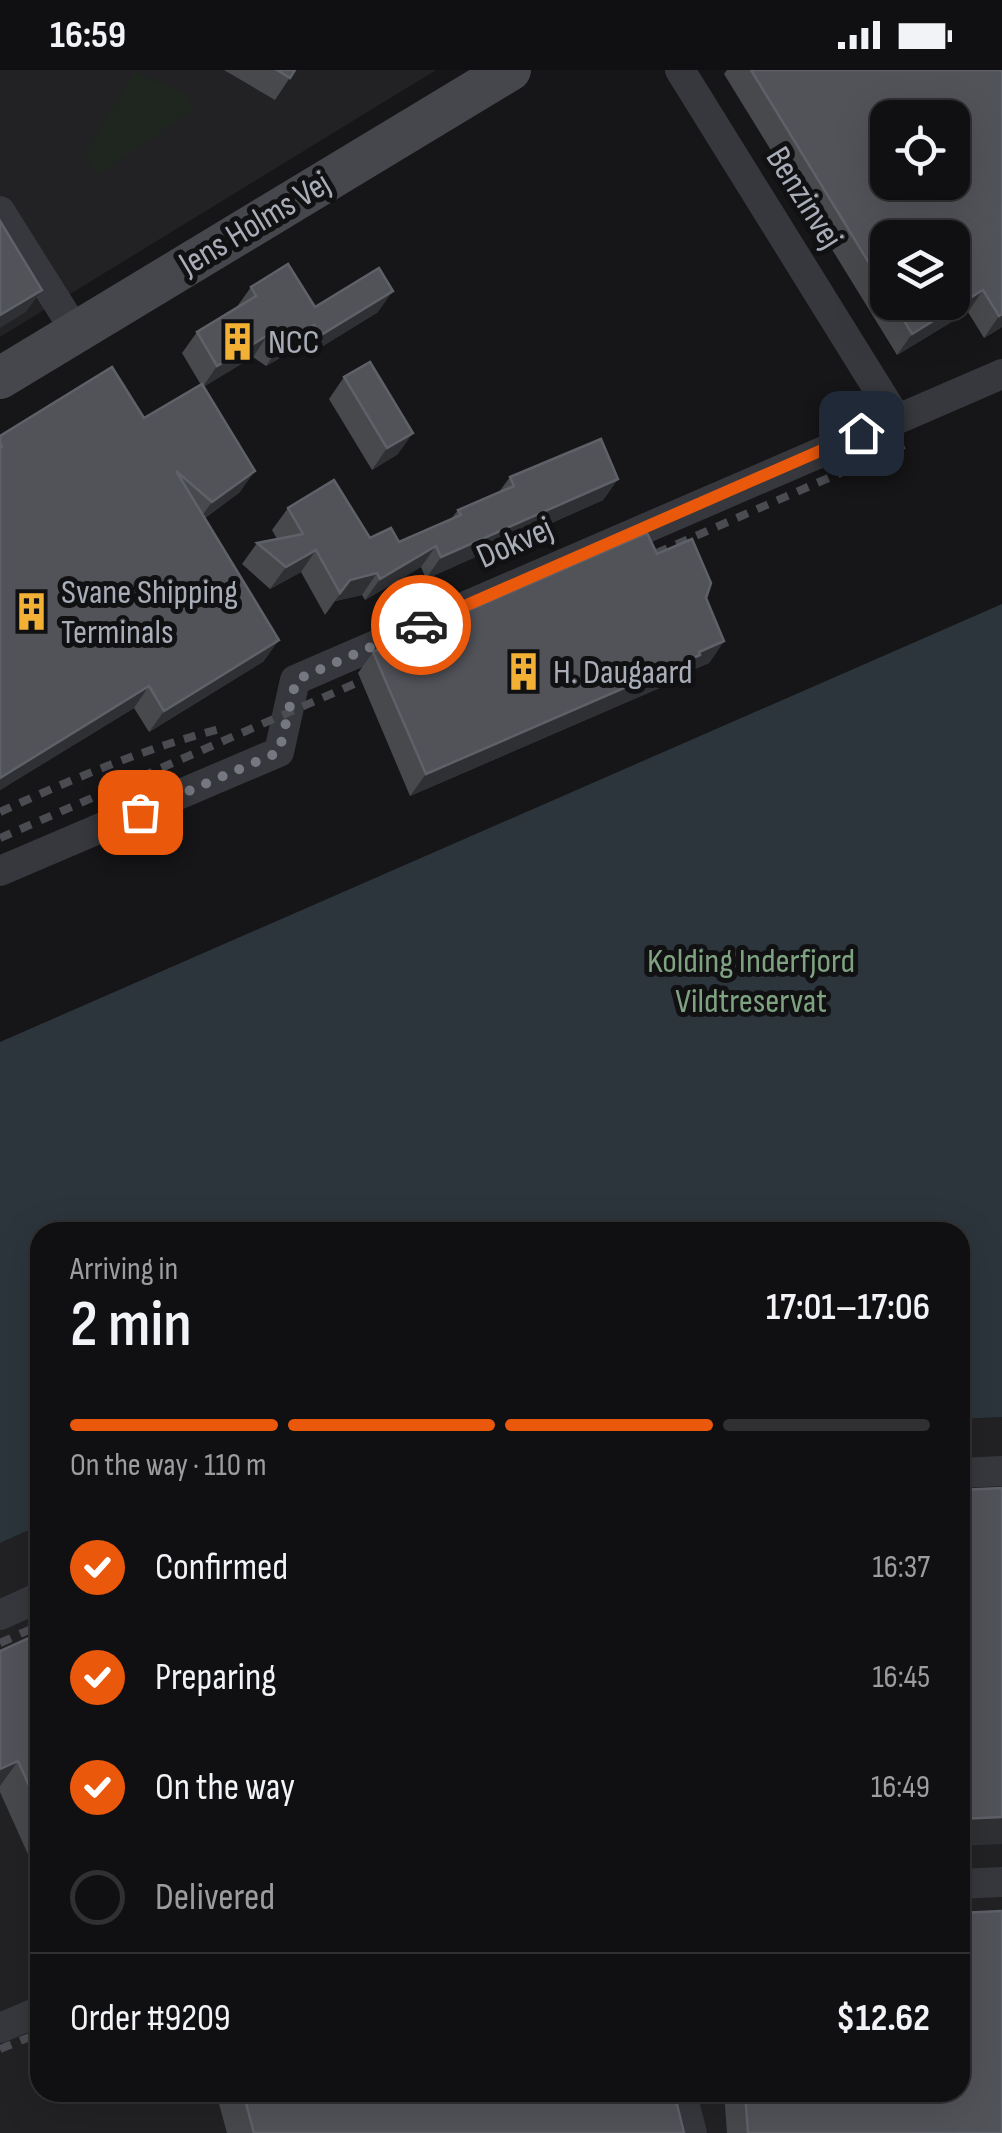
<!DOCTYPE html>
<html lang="en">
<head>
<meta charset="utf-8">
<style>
  :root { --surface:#101012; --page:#1e1e20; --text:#f1f3f6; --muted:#9c9d9f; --line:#303032; --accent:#ea580c }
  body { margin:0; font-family:"Sofia Sans Condensed",sans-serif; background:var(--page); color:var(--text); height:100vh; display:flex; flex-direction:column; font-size:38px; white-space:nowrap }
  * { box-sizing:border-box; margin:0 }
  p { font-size:32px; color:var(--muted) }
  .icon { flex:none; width:55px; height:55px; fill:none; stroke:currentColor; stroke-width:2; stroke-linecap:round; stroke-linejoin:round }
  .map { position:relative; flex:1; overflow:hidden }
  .sheet { position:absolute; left:30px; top:1152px; width:940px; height:880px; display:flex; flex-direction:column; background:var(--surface); border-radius:30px; box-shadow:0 10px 40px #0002,0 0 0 2px var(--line) }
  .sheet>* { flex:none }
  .tools { position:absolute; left:870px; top:30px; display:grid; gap:20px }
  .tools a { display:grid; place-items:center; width:100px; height:100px; border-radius:20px; background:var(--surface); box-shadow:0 10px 40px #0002,0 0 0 2px var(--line); font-size:50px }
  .pin { position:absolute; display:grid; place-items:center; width:85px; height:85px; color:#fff; margin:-42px; border-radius:20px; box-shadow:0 5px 15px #0006 }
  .courier { position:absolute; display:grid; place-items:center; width:100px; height:100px; margin:-50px; border:8px solid #ea580c; border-radius:50%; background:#fff; color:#222; box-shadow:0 2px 12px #0007 }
  .head em { font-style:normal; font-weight:600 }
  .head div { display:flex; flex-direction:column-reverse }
  .head { display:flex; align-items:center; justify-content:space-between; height:170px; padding:0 40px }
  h1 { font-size:65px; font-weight:600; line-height:75px }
  .bar { display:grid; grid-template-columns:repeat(4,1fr); gap:15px 10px; align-content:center; height:120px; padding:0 40px }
  .bar i { height:12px; border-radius:8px; background:var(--line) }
  .bar .active { background:var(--accent) }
  .bar p { grid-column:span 4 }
  .line { display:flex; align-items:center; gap:25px; padding:0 40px; border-top:2px solid var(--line) }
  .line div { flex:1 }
  ol { padding:0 40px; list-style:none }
  li { display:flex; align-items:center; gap:30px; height:110px }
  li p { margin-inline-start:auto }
  li .icon { padding:10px; border-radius:50%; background:var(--accent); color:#fff; stroke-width:4 }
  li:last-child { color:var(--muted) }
  li i { width:55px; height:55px; border:5px solid var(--line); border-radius:50% }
  .status { display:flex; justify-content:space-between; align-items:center; height:70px; padding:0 50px; background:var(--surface); direction:ltr }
  .status svg { height:28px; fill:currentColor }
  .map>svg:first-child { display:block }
  .built { fill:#222225 }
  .green { fill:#1e261f }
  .water { fill:#2c353c }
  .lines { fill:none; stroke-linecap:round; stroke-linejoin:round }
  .street { stroke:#37383d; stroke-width:30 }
  .secondary { stroke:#45474d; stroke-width:42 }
  .rail { stroke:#4a4c52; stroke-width:8; stroke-dasharray:12 10; stroke-linecap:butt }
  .wall { fill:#47494d; fill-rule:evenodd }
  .shaded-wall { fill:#2f3033 }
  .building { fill:#525359; stroke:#5f6168; stroke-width:2.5; fill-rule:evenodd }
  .done { stroke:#757880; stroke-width:10; stroke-dasharray:0 18 }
  .route { stroke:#ea580c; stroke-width:12 }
  .labels { text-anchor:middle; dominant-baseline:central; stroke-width:10; stroke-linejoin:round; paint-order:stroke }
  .street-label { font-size:35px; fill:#a8adb8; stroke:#111113 }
  .poi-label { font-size:35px; fill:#a8adb8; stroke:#111113; text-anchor:start }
  .park-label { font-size:35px; fill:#7fa381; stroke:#111113 }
</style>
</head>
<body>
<div class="status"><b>16:59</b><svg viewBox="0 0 49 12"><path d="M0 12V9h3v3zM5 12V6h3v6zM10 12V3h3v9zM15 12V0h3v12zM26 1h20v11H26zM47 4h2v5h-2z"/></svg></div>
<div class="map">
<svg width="1002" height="2063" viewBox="0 0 1002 2063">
  <rect width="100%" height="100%" fill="#161618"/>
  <path class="built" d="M 0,0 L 436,0 L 0,267 Z
    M 1002,1347 L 1002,2063 L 0,2063 L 0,1473 L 40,1455 L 40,2022 L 960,2022 L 960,1349 Z"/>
  <path class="green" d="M 135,2 L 184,24 L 195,39 L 99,104 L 84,85 Z"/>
  <path class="water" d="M 1002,534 L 1002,1347 L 960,1349 L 960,1162 L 40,1162 L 40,1455 L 0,1473 L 0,972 Z"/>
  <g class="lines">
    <path class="street" d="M 680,0 L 896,348
      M 0,141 L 76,262
      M 0,801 L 279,682 L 295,610 L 1002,304
      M 960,1403 L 1002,1401
      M 0,1545 L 40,1527
      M 960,1814 L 1002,1812
      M 0,1958 L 40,1941
      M 681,2022 L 692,2063"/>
    <path class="secondary" d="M 0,308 L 510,0"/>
    <path class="rail" d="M 636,492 L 904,375
      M 0,742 C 70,710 145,678 220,659
      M 0,768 L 361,611
      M 0,1573 L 40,1555
      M 0,1979 L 40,1963"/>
  </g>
  <path class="wall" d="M 224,0 L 295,0 L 275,30 Z
    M 727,0 L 1002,0 L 1002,257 L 984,268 L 968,242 L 897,285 L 724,4 ZM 888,168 L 952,232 L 888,232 Z
    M 251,217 L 315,237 L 378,242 L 305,287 L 299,277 L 266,296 L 253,287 L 204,316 L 240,422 L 205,448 L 264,591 L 149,662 L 134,638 L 0,720 L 0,366 L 144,348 L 201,315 L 182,283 L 197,262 L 236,238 Z
    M 344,307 L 398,384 L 372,400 L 329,329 Z
    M 510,407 L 618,409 L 603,430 L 426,509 L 421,497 L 365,530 L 362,525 L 335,531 L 325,545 L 301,502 L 270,519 L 242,494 L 257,473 L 277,469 L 272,460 L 288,438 L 370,468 L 399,472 L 451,449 L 458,440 L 499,422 Z
    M 657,484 L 706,528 L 724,571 L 709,593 L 688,602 L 685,607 L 410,726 L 358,603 L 373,582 Z
    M 40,1563 L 40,1811 L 0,1722 L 0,1581 Z
    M 224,2022 L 674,2022 L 684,2063 L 227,2063 L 218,2030 Z
    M 724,2022 L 960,2022 L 1002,2063 L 727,2063 Z"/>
  <path class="shaded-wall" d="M 42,220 L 26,242 L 0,258 L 0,245 Z
    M 983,220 L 968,242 L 897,285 L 912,264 Z
    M 393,221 L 378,242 L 305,287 L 321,265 Z
    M 1002,244 L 1002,257 L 984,268 L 999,246 Z
    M 314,255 L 299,277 L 266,296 L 281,274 Z
    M 268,265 L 253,287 L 202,318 L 217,296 Z
    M 413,363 L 398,384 L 372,400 L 387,378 Z
    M 255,401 L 240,422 L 196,454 L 212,432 Z
    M 618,409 L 603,430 L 426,509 L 441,487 Z
    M 436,476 L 421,497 L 365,530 L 380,509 Z
    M 316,480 L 301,502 L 270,519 L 286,497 Z
    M 377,503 L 362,525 L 335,531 L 325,545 L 350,510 Z
    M 279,570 L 264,591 L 149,662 L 164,641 Z
    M 724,571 L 709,593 L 688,602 L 685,607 L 410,726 L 426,704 Z
    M 149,616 L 134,638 L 0,720 L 0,708 Z
    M 18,1691 L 0,1716 L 0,1699 Z
    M 1002,1747 L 1002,1774 L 960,1776 L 960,1749 Z"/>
  <path class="building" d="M 277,0 L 295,0 L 290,8 Z
    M 751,0 L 1002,0 L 1002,244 L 999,246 L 983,220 L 912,264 L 893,232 L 952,232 L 952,168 L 888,168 L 888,224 ZM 888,48 L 952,48 L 952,112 L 888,112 Z
    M 0,151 L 42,220 L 0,245 Z
    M 288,194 L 315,237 L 379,198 L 393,221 L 321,265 L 314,255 L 281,274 L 268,265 L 217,296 L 197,262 L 256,226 L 251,217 Z
    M 370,292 L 413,363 L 387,378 L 344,307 Z
    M 112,297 L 144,348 L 202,314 L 255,401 L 212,432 L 176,401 L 279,570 L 164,641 L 149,616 L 0,708 L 0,378 L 2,377 L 0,373 L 0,366 Z
    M 601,369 L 618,409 L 441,487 L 436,476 L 380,509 L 377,503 L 350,510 L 340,523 L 316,480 L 286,497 L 257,473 L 303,464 L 288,438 L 334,410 L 370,468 L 391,458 L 399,472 L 461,445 L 458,440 L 514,416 L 510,407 Z
    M 647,463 L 657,484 L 692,469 L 711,513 L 706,528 L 724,571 L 699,582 L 700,585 L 426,704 L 373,582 Z
    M 1002,1418 L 1002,1747 L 960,1749 L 960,1420 Z
    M 40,1563 L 40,1740 L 18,1691 L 0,1699 L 0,1581 Z
    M 1002,1841 L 1002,2063 L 748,2063 L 745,2022 L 960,2022 L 960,1843 Z
    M 243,2022 L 674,2022 L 684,2063 L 254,2063 Z"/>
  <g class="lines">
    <path class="done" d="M 140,742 L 279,682 L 296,610 L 421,555"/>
    <path class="route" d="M 421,555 L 861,363"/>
  </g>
  <defs>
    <symbol id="building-bare" viewBox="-9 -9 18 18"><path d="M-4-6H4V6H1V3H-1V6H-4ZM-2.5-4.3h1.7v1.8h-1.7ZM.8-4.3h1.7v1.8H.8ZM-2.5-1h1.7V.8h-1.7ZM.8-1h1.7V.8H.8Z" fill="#f2b134" stroke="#111113" stroke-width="2.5" paint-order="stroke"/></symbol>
  </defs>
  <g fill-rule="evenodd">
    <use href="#building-bare" x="210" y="244" width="55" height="55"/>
    <use href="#building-bare" x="4" y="514" width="55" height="55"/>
    <use href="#building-bare" x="496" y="574" width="55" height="55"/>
  </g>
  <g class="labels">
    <g class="street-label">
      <text transform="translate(804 128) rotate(58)">Benzinvej</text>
      <text transform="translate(255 154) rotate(-31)">Jens Holms Vej</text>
      <text transform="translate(515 473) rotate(-24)">Dokvej</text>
    </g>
    <g class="poi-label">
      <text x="268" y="272">NCC</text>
      <text x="61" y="522">Svane Shipping<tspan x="61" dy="40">Terminals</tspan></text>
      <text x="553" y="602">H. Daugaard</text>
    </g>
    <g class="park-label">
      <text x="751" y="891">Kolding Inderfjord<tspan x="751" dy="40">Vildtreservat</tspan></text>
    </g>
  </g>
</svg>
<div class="tools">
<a><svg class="icon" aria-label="locate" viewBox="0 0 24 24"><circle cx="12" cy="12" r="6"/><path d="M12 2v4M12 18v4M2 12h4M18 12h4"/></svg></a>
<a><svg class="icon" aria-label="layers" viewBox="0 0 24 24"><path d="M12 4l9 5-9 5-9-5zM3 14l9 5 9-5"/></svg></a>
</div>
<div class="pin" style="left:140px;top:742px;background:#ea580c"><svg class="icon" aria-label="bag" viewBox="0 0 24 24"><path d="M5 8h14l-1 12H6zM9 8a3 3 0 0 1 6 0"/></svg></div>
<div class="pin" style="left:861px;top:363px;background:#1f2937"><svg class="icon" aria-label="home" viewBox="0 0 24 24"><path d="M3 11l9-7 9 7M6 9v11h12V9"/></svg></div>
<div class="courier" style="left:421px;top:555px"><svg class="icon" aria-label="car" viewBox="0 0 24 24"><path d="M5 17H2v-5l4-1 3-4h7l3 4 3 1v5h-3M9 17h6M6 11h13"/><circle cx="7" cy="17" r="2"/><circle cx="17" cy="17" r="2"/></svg></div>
<section class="sheet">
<div class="head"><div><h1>2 min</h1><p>Arriving in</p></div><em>17:01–17:06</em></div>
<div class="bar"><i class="active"></i><i class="active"></i><i class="active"></i><i></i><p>On the way · 110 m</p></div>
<ol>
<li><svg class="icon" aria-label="check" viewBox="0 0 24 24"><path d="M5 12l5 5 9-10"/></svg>Confirmed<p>16:37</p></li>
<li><svg class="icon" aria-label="check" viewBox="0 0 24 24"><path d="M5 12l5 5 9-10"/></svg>Preparing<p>16:45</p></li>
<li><svg class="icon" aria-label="check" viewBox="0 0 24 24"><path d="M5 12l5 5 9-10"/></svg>On the way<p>16:49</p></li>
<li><i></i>Delivered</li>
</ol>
<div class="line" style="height:130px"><div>Order #9209</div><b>$12.62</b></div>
</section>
</div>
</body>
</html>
